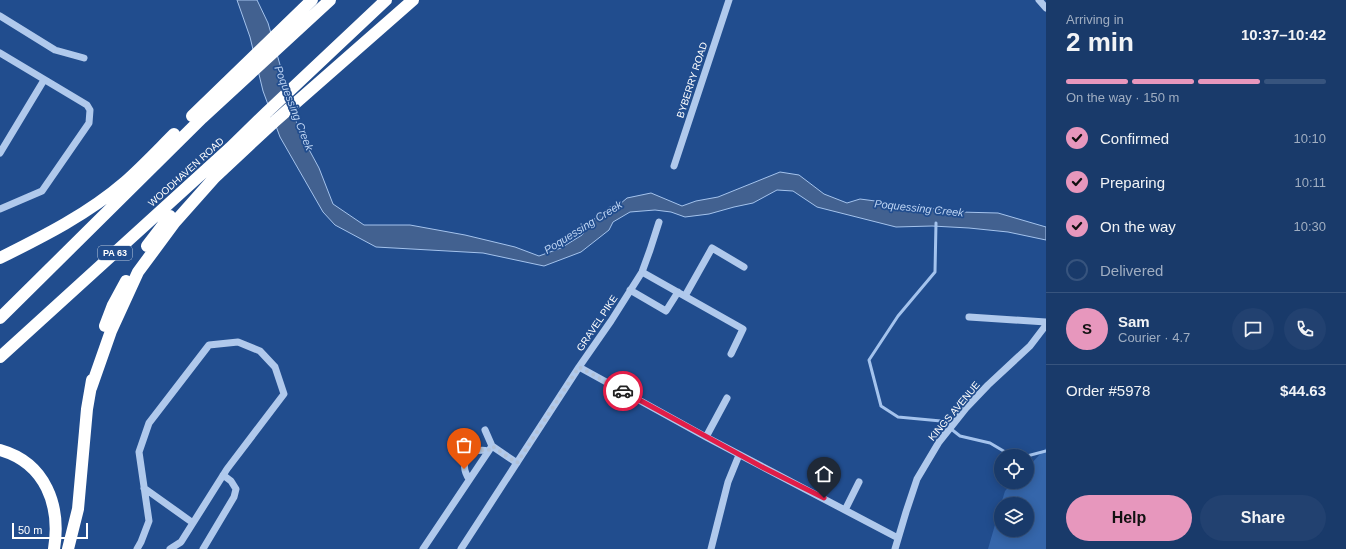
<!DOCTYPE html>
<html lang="en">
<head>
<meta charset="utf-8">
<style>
  :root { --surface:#193a6a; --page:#224170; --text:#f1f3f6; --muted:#9fadc1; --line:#37547e; --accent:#e797bd }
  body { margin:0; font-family:Arial,sans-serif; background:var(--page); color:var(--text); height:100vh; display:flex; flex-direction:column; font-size:15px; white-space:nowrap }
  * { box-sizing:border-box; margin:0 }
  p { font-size:13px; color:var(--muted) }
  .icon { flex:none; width:22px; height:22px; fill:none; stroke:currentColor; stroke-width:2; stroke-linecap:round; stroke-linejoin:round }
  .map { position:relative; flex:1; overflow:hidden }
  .side { display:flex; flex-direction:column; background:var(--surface); width:300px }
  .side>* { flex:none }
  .controls { position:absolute; left:994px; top:449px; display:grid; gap:8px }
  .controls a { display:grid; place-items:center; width:40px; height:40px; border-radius:50%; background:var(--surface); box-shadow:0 2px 10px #0003,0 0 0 1px var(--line); font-size:20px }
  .scale { position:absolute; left:12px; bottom:10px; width:76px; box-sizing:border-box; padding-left:4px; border:2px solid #fff; border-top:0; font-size:11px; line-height:14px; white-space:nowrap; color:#fff; -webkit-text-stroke:3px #214d8e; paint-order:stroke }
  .pin { position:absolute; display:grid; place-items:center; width:34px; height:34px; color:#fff; margin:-41px -17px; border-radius:50% 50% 50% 0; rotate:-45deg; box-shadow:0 0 4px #0007 }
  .pin .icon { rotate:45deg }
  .courier { position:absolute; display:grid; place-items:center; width:40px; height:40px; margin:-20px; border:3px solid #e11d48; border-radius:50%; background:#fff; color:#222; box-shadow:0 1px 5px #0007 }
  .summary em { font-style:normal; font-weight:700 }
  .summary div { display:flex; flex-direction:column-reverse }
  .summary { display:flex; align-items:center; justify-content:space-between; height:68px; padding:0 20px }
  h1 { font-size:26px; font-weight:700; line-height:30px }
  .bar { display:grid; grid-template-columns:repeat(4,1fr); gap:6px 4px; align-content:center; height:48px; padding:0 20px }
  .bar i { height:5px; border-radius:3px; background:var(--line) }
  .bar .current { background:var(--accent) }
  .bar p { grid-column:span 4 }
  .line { display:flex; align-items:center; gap:10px; padding:0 20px; border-top:1px solid var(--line) }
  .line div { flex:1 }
  .round { display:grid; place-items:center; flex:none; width:42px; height:42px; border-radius:21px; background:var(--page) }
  ol { padding:0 20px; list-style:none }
  li { display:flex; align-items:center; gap:12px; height:44px }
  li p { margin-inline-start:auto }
  li .icon { padding:4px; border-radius:50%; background:var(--accent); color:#111; stroke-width:4 }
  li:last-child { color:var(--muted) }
  li i { width:22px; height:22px; border:2px solid var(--line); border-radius:50% }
  .action { display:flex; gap:8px; margin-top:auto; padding:8px 20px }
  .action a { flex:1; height:46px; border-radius:24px; background:var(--accent); color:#111; font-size:16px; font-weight:700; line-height:46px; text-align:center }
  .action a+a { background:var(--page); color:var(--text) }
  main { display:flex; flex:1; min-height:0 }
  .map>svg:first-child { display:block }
  .green { fill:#3566ab }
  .water { fill:#426190; stroke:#a4c3ed }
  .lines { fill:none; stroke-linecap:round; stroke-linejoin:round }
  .stream { stroke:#a4c3ed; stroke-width:3 }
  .minor { stroke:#b0c9ec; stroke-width:7 }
  .highway { stroke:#fff; stroke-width:12 }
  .done { stroke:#b1c1d7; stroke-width:4; stroke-dasharray:0 7.2 }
  .route { stroke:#e11d48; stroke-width:5 }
  .labels { text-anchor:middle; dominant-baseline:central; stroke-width:3.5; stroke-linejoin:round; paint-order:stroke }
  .shield { fill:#214d8e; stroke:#bccadd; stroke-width:1 }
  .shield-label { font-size:9px; font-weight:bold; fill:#fff }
  .street-label { font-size:10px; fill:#fff; stroke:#214d8e }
  .water-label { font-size:11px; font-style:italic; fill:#bcd3f3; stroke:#214d8e }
</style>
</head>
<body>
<main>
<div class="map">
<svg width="1046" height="549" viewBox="0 0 1046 549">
  <rect width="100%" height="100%" fill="#214d8e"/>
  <path class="green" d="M 1046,448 L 1046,549 L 988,549 L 1001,504 L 1001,530 L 1027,530 L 1027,504 L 1001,504 L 1005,491 L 1013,482 L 1027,482 L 1027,468 Z"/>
  <path class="water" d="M 237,0 L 257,0 L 268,23 L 299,131 L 319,168 L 333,204 L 364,225 L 410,225 L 465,235 L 515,247 L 539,256 L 561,248 L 582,235 L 596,217 L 610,207 L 620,204 L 627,198 L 651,193 L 682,206 L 696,201 L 718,197 L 780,172 L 799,175 L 824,194 L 847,203 L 860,199 L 959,212 L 998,213 L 1046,227 L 1046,240 L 1008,232 L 969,228 L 932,226 L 896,227 L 817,207 L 793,191 L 777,190 L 753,203 L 734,207 L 709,214 L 685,217 L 671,212 L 655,210 L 630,212 L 613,222 L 609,230 L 581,252 L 544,266 L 483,253 L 376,247 L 335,225 L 323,212 L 280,137 L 263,91 L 250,37 Z"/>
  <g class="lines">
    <path class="stream" d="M 936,223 L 935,272 L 898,316 L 869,360 L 881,406 L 898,417 L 941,421 L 960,436 L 990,443 L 1012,456
      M 1027,456 L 1046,451"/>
    <path class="minor" d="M 1039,0 L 1046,8
      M 0,16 L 55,50 L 84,58
      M 0,53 L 87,105 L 90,110 L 89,123 L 42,191 L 0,209
      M 0,153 L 44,80
      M 674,166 L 729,0
      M 642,272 L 743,329 L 731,354
      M 630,290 L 666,311 L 678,292
      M 685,296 L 712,248 L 744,267
      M 969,317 L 1046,322
      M 579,367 L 706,437 L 898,538
      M 485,430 L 492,446
      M 706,437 L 727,398
      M 469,479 C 458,463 469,447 488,451
      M 144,488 L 193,523
      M 845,510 L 859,482
      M 137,549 L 141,542 L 149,521 L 139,452 L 149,423 L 209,345 L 238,342 L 260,351 L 275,367 L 284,394 L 227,469 L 181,542 L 170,549
      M 203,549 L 234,497 L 236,489 L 231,481 L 223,475
      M 423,549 L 492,446 L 517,463
      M 461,549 L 579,367 L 611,321 L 642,272 L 650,250 L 659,222
      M 711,549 L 728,482 L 739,455
      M 895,549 L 906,512 L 917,479 L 939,442 L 966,408 L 988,385 L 1030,346 L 1046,325"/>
    <path class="highway" d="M 192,116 L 312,0
      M 147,246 L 170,216
      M 0,258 C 44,236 88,214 125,182 C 142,167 158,150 174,134
      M 0,318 L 202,118 L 330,0
      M 105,326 L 113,305 L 126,281
      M 0,357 L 230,148 L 267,112 L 386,0
      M 91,388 L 111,331 L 138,272 L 175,222 L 215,177 L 274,122 L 413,0
      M 0,450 C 46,463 61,506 54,549
      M 68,549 L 78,509 L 87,409 L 92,380"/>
  </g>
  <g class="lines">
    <path class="done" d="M 464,469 C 466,455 475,448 488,451 L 492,446 L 517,463 L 579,367 L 623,391"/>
    <path class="route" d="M 623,391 L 764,468 L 824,498"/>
  </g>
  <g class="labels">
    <rect class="shield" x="98" y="246" width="34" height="14" rx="3"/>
    <g class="shield-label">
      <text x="115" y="253">PA 63</text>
    </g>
    <g class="street-label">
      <text transform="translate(692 80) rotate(-72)">BYBERRY ROAD</text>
      <text transform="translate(186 172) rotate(-42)">WOODHAVEN ROAD</text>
      <text transform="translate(597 323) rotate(-56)">GRAVEL PIKE</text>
      <text transform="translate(954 411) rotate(-50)">KINGS AVENUE</text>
    </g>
    <g class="water-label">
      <text transform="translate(294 108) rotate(69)">Poquessing Creek</text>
      <text transform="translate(919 208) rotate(6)">Poquessing Creek</text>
      <text transform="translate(583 227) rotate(-32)">Poquessing Creek</text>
    </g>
  </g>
</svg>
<div class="controls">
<a><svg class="icon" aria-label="locate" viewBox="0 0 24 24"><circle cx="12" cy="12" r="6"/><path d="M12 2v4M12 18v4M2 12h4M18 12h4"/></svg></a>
<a><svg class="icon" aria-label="layers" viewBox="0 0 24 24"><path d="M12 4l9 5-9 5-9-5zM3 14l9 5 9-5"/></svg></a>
</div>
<div class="scale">50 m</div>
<div class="pin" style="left:464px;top:469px;background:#ea580c"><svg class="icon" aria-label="bag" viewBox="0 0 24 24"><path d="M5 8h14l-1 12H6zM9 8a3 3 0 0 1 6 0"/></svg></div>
<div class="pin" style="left:824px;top:498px;background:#1f2937"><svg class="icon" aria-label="home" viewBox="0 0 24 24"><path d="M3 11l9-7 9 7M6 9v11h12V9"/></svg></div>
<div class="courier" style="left:623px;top:391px"><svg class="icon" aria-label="car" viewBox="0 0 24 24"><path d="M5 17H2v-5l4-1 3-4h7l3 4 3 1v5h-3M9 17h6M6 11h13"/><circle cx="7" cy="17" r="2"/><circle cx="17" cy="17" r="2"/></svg></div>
</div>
<section class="side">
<div class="summary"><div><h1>2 min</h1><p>Arriving in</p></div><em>10:37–10:42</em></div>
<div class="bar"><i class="current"></i><i class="current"></i><i class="current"></i><i></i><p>On the way · 150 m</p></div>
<ol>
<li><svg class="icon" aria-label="check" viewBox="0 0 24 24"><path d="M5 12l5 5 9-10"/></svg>Confirmed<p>10:10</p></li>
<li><svg class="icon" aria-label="check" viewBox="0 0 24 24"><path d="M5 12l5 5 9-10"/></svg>Preparing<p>10:11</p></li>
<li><svg class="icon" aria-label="check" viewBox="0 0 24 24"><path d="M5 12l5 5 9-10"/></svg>On the way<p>10:30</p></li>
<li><i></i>Delivered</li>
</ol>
<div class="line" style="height:72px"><b class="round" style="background:var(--accent);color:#111">S</b><div><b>Sam</b><p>Courier · 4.7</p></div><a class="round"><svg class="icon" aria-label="chat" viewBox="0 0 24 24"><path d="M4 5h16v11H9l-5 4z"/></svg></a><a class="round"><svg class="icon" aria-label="phone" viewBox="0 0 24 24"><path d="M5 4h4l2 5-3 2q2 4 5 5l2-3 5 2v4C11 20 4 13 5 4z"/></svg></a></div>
<div class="line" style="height:52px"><div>Order #5978</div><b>$44.63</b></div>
<div class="action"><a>Help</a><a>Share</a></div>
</section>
</main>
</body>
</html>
